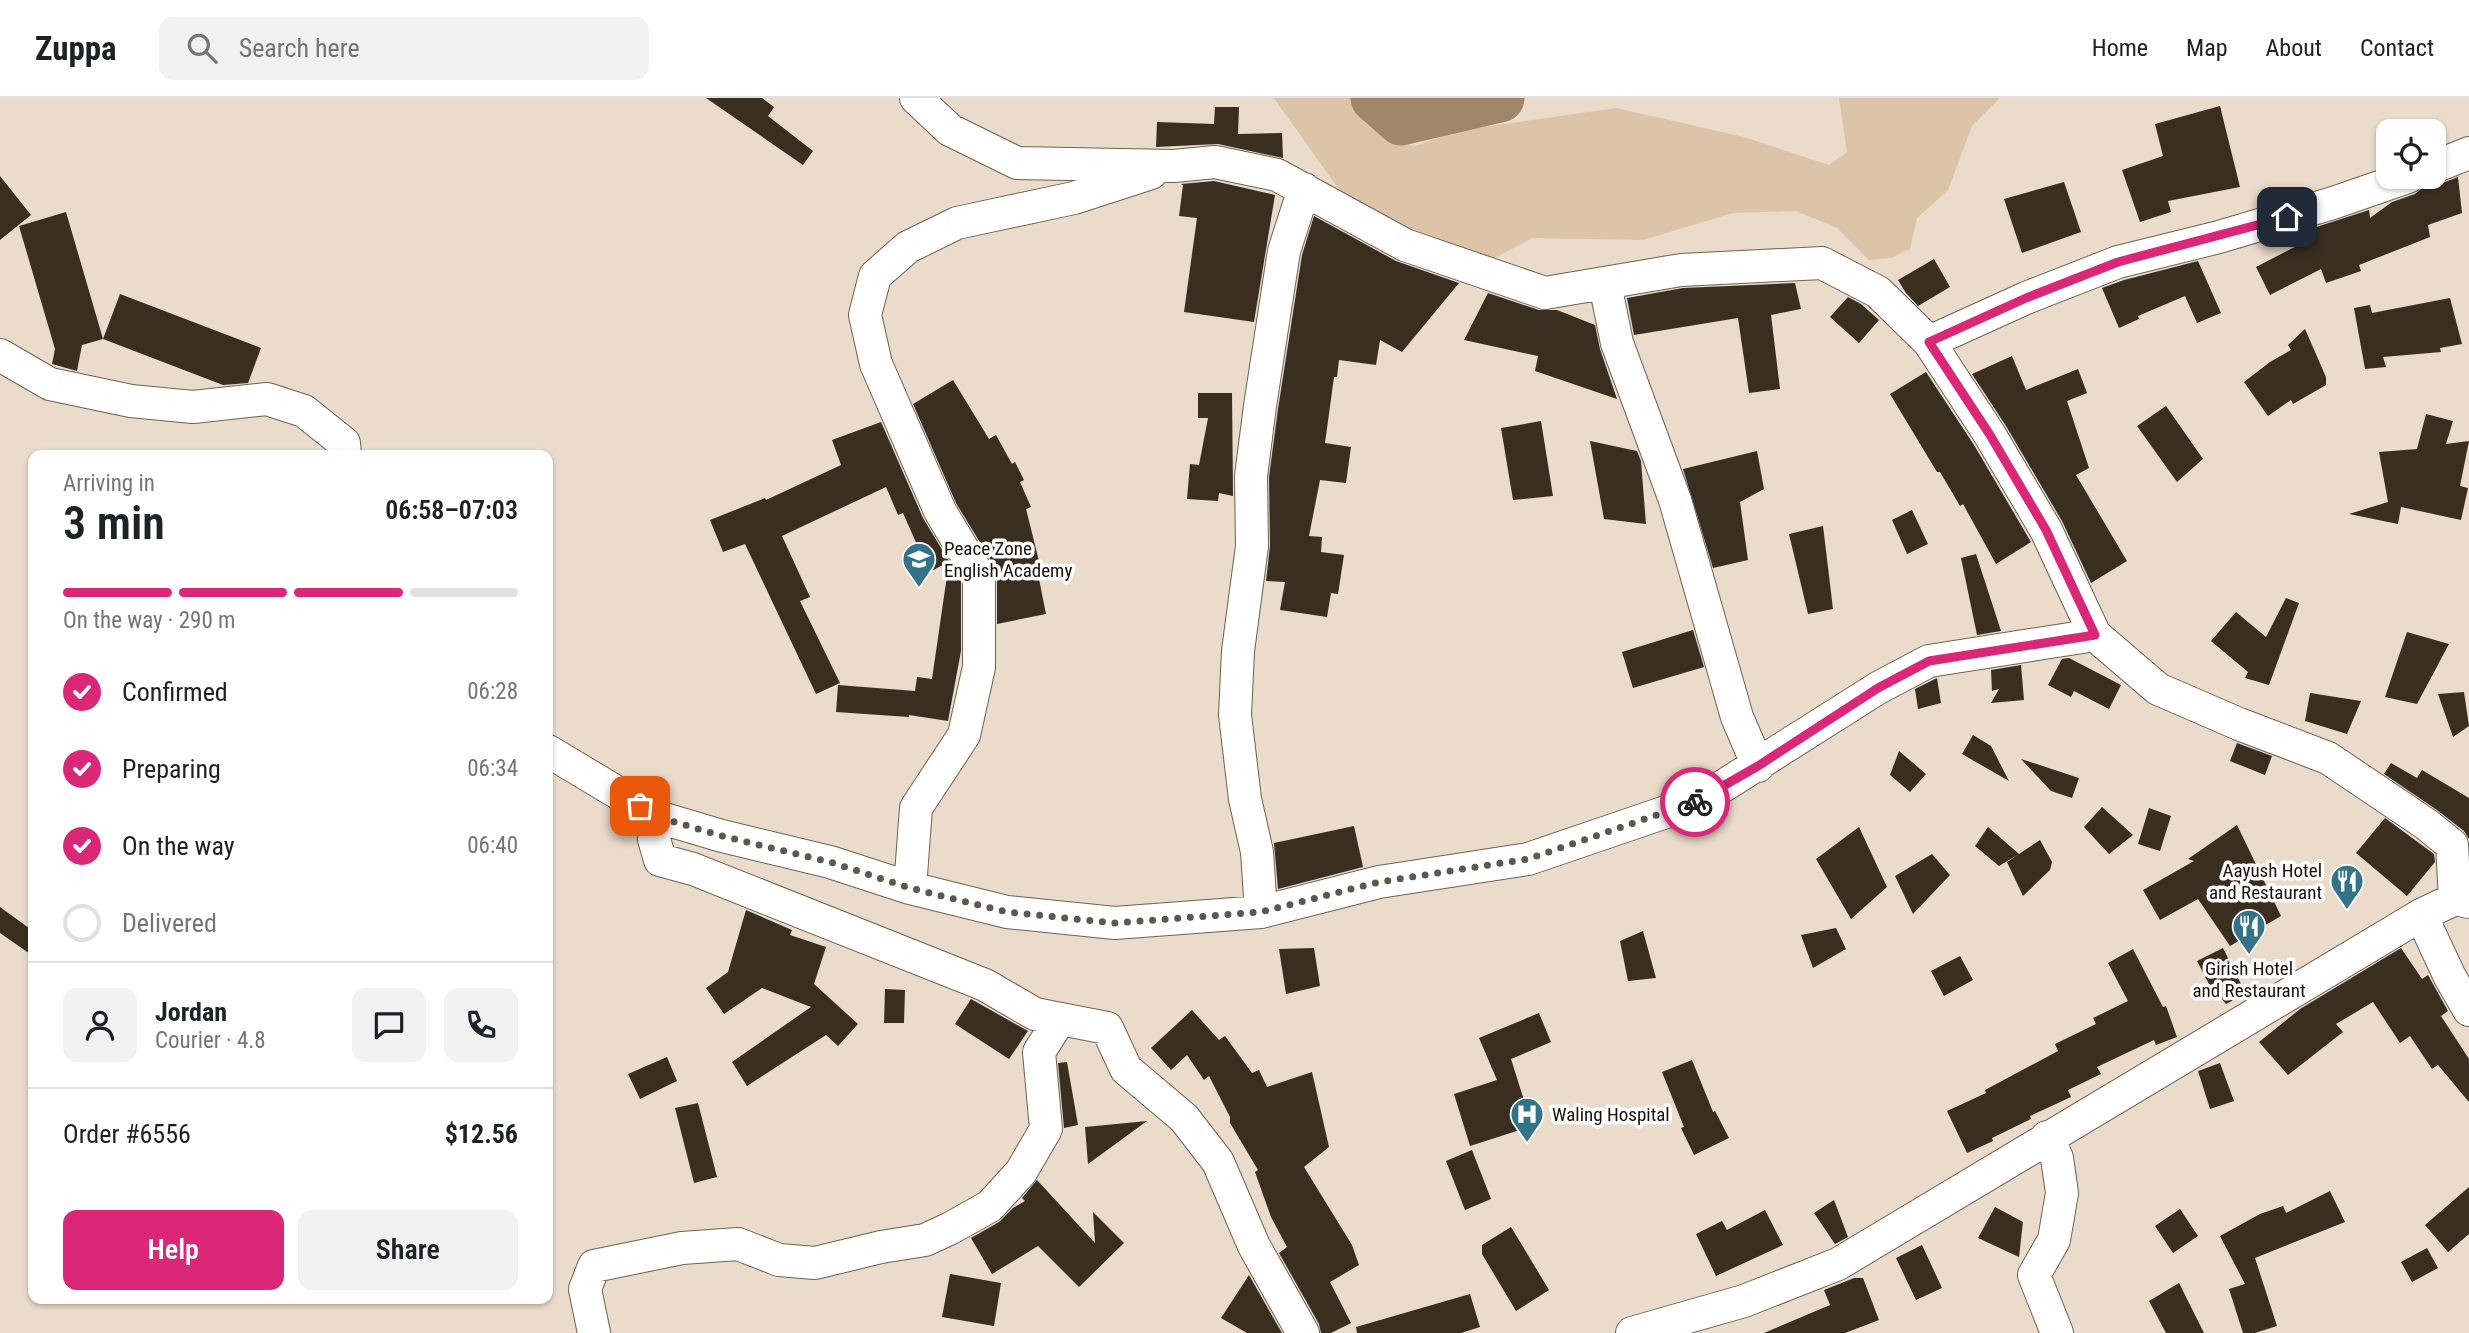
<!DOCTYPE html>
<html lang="en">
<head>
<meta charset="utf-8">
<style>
  :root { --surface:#fff; --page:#f2f2f2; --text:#202124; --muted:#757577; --line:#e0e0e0; --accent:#db2777 }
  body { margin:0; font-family:"Roboto Condensed",sans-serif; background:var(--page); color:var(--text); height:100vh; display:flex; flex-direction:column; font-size:26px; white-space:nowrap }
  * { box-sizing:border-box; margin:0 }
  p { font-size:23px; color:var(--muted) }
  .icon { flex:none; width:38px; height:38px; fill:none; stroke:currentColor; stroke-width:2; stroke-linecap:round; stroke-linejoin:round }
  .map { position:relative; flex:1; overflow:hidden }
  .details { position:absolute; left:28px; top:352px; width:525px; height:854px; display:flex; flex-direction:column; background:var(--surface); border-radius:14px; box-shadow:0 2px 5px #0004 }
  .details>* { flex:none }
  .fabs { position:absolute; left:2376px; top:21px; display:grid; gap:14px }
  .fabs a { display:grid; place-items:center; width:70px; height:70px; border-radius:14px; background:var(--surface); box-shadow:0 2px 5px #0004; font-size:35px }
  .pin { position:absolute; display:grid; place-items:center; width:60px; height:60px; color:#fff; margin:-30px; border-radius:14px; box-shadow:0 4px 10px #0006 }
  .courier { position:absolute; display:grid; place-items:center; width:70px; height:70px; margin:-35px; border:5px solid #db2777; border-radius:50%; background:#fff; color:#222; box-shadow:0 2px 9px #0007 }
  .head em { font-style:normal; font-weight:600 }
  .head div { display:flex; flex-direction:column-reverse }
  .head { display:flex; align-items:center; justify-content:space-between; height:119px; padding:0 35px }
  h1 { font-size:46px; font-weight:600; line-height:52px }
  .bar { display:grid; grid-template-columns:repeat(4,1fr); gap:10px 7px; align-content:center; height:84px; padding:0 35px }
  .bar i { height:9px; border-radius:5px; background:var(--line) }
  .bar .active { background:var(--accent) }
  .bar p { grid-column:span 4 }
  .line { display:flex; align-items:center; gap:18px; padding:0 35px; border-top:2px solid var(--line) }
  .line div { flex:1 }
  .round { display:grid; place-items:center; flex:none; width:74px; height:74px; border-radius:14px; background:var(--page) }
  ol { padding:0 35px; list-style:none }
  li { display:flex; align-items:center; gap:21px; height:77px }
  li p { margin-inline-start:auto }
  li .icon { padding:7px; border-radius:50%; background:var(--accent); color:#fff; stroke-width:4 }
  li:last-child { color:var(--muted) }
  li i { width:38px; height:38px; border:4px solid var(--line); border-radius:50% }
  .action { display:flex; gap:14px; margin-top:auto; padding:14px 35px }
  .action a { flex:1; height:80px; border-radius:14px; background:var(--accent); color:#fff; font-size:28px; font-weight:600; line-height:80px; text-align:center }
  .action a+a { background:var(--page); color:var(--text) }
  header { display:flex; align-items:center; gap:42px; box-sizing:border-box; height:98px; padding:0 35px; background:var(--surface); border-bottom:2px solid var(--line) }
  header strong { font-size:33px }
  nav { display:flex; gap:38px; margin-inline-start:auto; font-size:24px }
  .search { width:490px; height:63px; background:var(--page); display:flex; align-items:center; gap:18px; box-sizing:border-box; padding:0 24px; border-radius:14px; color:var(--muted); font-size:26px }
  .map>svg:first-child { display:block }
  .green { fill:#dcc4a9 }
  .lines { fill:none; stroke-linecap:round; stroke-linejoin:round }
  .river { stroke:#a08769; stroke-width:49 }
  .building { fill:#392e20 }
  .minor-casing { stroke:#6e6152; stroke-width:34 }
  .minor { stroke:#fff; stroke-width:32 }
  .done { stroke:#5f564d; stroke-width:7; stroke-dasharray:0 12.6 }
  .route { stroke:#db2777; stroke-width:9 }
  .labels { text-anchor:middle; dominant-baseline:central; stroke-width:7; stroke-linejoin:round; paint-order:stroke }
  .poi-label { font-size:19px; fill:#140f09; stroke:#fff; text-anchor:start }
</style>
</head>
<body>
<header>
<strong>Zuppa</strong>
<div class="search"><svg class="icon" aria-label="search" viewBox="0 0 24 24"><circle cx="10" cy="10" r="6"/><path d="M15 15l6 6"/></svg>Search here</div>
<nav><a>Home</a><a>Map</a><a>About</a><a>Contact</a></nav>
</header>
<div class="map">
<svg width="2469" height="1235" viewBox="0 0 2469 1235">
  <rect width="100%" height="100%" fill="#eadbca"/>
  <path class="green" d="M 1274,0 L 1352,0 L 1395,43 L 1415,48 L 1457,33 L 1616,10 L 1744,39 L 1829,67 L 1847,54 L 1839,0 L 2000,0 L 1972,28 L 1948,92 L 1917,120 L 1910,151 L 1891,160 L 1869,162 L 1837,130 L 1796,113 L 1733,115 L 1643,142 L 1532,140 L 1493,161 L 1451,158 L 1340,93 Z"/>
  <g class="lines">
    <path class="river" d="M 1375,0 L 1401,23 L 1500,0"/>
  </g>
  <path class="building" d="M 706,0 L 762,0 L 774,9 L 768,18 L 813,53 L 803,67 Z
    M 2220,8 L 2240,89 L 2168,103 L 2171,114 L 2140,124 L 2122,72 L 2163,58 L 2155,26 Z
    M 1215,9 L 1239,9 L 1238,36 L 1282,35 L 1283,60 L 1218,46 L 1156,49 L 1157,24 L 1214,26 Z
    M 0,78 L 31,117 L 0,142 Z
    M 2458,79 L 2462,115 L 2428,127 L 2430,139 L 2359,167 L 2361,173 L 2326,185 L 2321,171 L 2270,197 L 2256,169 L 2310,141 L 2307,132 L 2369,112 L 2370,120 L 2392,104 L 2415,96 L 2421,91 L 2425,85 L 2432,87 L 2440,86 Z
    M 1214,83 L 1275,97 L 1254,224 L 1184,214 L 1197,120 L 1179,118 L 1183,87 L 1181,86 Z
    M 2064,84 L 2081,134 L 2022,155 L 2004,101 Z
    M 66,114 L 103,241 L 82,247 L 77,273 L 52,266 L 55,251 L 19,128 Z
    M 1314,118 L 1396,163 L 1459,185 L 1402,254 L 1380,242 L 1376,267 L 1339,262 L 1337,279 L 1334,279 L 1325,345 L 1351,349 L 1346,385 L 1320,382 L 1309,438 L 1322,439 L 1321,454 L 1344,457 L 1338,496 L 1331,495 L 1327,519 L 1280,512 L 1285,484 L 1266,483 L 1270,448 L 1269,379 L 1278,311 L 1302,157 Z
    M 1934,161 L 1950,189 L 1918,208 L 1906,195 L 1898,182 Z
    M 2198,163 L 2221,215 L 2197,225 L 2185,198 L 2138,218 L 2139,221 L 2119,230 L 2102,190 L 2124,182 Z
    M 1795,185 L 1801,211 L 1771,217 L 1780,291 L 1749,295 L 1738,220 L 1634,237 L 1627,200 L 1683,190 Z
    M 1488,195 L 1539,212 L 1557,212 L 1595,227 L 1600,251 L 1617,301 L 1535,273 L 1538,258 L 1464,242 Z
    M 120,196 L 261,250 L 248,285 L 223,287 L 103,241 Z
    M 1848,199 L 1861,206 L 1879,222 L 1859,245 L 1830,219 Z
    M 2450,200 L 2462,246 L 2440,250 L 2441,254 L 2383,259 L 2386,269 L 2365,271 L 2354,210 L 2370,207 L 2372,215 Z
    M 2305,231 L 2326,279 L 2326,287 L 2293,306 L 2291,302 L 2268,318 L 2244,284 L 2270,264 L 2291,252 L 2288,247 Z
    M 2012,258 L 2026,292 L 2078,271 L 2087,295 L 2067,303 L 2089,370 L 2076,377 L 2127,463 L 2091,485 L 2062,423 L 2006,328 L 1972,276 Z
    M 1926,274 L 1974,347 L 2031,444 L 1996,466 L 1963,406 L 1960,408 L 1940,374 L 1937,374 L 1890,296 Z
    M 953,282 L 989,341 L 996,337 L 1012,366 L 1015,364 L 1024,382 L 1020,384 L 1031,409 L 1026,411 L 1042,475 L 1038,476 L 1046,516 L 997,526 L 997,478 L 995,469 L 956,405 L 913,306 Z
    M 1198,295 L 1232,295 L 1233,398 L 1219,395 L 1218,403 L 1187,401 L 1190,366 L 1199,367 L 1208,320 L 1198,320 Z
    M 2166,308 L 2203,361 L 2177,384 L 2137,328 Z
    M 2426,316 L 2453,323 L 2446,346 L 2469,343 L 2460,388 L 2468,390 L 2461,422 L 2401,409 L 2398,426 L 2349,416 L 2388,404 L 2379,354 L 2417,351 Z
    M 1541,323 L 1553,398 L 1513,402 L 1501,330 Z
    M 881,324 L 923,420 L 961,483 L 961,553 L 948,623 L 909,617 L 909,619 L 836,614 L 838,587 L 915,593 L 917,579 L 932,581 L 949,464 L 929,474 L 903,415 L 898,417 L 886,389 L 782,438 L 810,499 L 800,503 L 840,585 L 816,596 L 745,446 L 723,454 L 710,422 L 765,400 L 766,402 L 841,367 L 832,342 Z
    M 1590,343 L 1637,353 L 1641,363 L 1646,426 L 1604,421 Z
    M 1757,353 L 1764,391 L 1740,404 L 1748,462 L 1713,470 L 1683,371 Z
    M 1912,412 L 1928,446 L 1907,456 L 1892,422 Z
    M 1823,428 L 1833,511 L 1808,516 L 1789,436 Z
    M 1976,456 L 2001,533 L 1977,537 L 1961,460 Z
    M 2286,500 L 2299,505 L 2269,587 L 2245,580 L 2248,574 L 2211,543 L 2236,514 L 2266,539 Z
    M 1693,532 L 1704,569 L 1633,590 L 1622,554 Z
    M 2407,534 L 2449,546 L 2417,606 L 2385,599 Z
    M 2069,560 L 2121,587 L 2109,611 L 2074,593 L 2071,599 L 2048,587 L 2062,561 Z
    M 2021,567 L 2024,602 L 1991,605 L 1999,591 L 1992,593 L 1991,572 Z
    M 1937,580 L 1941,605 L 1918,611 L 1915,591 Z
    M 2464,594 L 2469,628 L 2453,639 L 2438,596 Z
    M 2310,595 L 2361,603 L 2347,636 L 2305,623 Z
    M 1973,637 L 1991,648 L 2009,683 L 1962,656 Z
    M 2237,645 L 2272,658 L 2265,677 L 2230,663 Z
    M 1899,653 L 1926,676 L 1910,694 L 1890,677 Z
    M 2021,661 L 2079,680 L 2072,700 L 2051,693 Z
    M 2391,665 L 2417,680 L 2422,672 L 2469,700 L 2469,741 L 2464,733 L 2437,712 L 2384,676 Z
    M 2102,709 L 2133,737 L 2109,756 L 2084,729 Z
    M 2149,710 L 2171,718 L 2160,753 L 2138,746 Z
    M 2385,720 L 2434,756 L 2435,764 L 2407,798 L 2356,755 Z
    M 2237,727 L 2281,818 L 2230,848 L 2198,801 L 2160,822 L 2143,792 L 2194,763 L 2188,761 Z
    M 1354,728 L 1363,769 L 1278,791 L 1274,745 Z
    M 1859,729 L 1887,789 L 1851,821 L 1816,761 Z
    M 1988,729 L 2019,756 L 1999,768 L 1975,748 Z
    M 2040,742 L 2052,764 L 2050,772 L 2023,798 L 2007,764 Z
    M 1932,756 L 1950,777 L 1913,816 L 1895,778 Z
    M 0,809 L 33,833 L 33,858 L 0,835 Z
    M 746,812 L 792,832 L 790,837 L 826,849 L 814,886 L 858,926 L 838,948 L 826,937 L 747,988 L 732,964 L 811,909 L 762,890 L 724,916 L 706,890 L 728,874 Z
    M 1836,830 L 1846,851 L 1813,870 L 1801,837 Z
    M 1643,833 L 1656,880 L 1628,883 L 1620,843 Z
    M 1314,850 L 1320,888 L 1286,896 L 1279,851 Z
    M 2223,850 L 2246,896 L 2226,906 L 2209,886 L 2197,863 Z
    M 2401,850 L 2422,881 L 2428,877 L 2448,913 L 2441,918 L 2469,961 L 2469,1004 L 2438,967 L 2432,971 L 2410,938 L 2400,945 L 2373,904 L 2336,926 L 2343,934 L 2288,977 L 2259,944 L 2300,911 Z
    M 2133,851 L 2163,909 L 2166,908 L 2177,939 L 2156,947 L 2154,942 L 2097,969 L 2101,976 L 2068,992 L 2071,999 L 2030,1018 L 2031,1021 L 1992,1040 L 1993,1043 L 1967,1055 L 1947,1013 L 1986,995 L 1985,992 L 2058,953 L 2055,946 L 2096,926 L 2093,920 L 2128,903 L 2108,865 Z
    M 1960,858 L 1973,882 L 1944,898 L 1931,873 Z
    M 885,891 L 905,892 L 904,925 L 884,925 Z
    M 971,901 L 1028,933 L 1009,961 L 955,926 Z
    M 1192,912 L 1219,942 L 1225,938 L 1252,975 L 1259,972 L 1267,989 L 1312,974 L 1329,1049 L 1304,1069 L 1352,1147 L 1359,1167 L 1330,1184 L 1351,1225 L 1331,1235 L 1321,1235 L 1319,1226 L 1279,1155 L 1287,1149 L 1271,1119 L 1255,1074 L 1258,1072 L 1230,1025 L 1230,1019 L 1209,978 L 1204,982 L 1187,957 L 1171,972 L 1151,950 Z
    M 1539,915 L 1551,944 L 1511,961 L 1532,1028 L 1470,1048 L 1454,996 L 1497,982 L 1479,940 Z
    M 667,959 L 677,983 L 640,1001 L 628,976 Z
    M 1692,962 L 1713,1014 L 1715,1013 L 1729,1040 L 1694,1057 L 1681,1030 L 1684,1029 L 1662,974 Z
    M 1067,964 L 1078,1027 L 1064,1030 L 1058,965 Z
    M 2220,965 L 2234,1003 L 2210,1011 L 2198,973 Z
    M 698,1005 L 717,1079 L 694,1085 L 675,1010 Z
    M 1147,1023 L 1088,1066 L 1085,1029 Z
    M 1472,1052 L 1491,1101 L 1465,1112 L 1446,1063 Z
    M 1037,1082 L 1095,1145 L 1093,1114 L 1124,1145 L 1079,1189 L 1038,1148 L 992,1176 L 971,1140 L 999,1124 L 1013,1110 L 1025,1103 L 1022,1100 Z
    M 2469,1089 L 2469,1136 L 2448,1154 L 2425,1127 Z
    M 2330,1093 L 2345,1124 L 2255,1160 L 2277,1228 L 2255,1235 L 2243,1235 L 2229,1191 L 2245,1186 L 2220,1138 L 2260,1116 L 2283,1108 L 2286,1115 Z
    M 1834,1102 L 1848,1139 L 1835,1146 L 1814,1115 Z
    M 1995,1109 L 2023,1124 L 2019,1159 L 1978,1140 Z
    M 2180,1111 L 2198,1138 L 2173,1155 L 2155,1128 Z
    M 1765,1112 L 1783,1147 L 1716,1178 L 1696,1136 L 1722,1123 L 1727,1132 Z
    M 1511,1129 L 1549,1192 L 1516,1213 L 1482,1156 L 1482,1147 Z
    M 1922,1147 L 1942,1190 L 1916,1202 L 1896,1160 Z
    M 2427,1150 L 2438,1170 L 2412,1184 L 2401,1164 Z
    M 950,1176 L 1001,1185 L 994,1228 L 942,1219 Z
    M 1249,1177 L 1282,1235 L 1247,1235 L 1221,1220 Z
    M 1854,1180 L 1863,1180 L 1879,1222 L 1845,1235 L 1764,1235 L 1830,1207 L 1824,1192 Z
    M 2179,1185 L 2204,1235 L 2166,1235 L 2149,1203 Z
    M 1470,1196 L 1480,1229 L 1461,1235 L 1357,1235 L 1356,1229 Z"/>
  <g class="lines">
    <defs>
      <path id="minor" d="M 916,0 L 950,32 L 1017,65 L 1174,68 L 1215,64 L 1277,77 L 1405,147 L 1545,195 L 1681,172 L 1822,165 L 1878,194 L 1929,244 L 1990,337 L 2046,432 L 2095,537 L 2158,591 L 2239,626 L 2328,660 L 2426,726 L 2452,747 L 2455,801
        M 2434,69 L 2469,55
        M 1605,186 L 1617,245 L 1675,402 L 1737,619 L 1758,668
        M 1929,244 L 2026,200 L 2118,164 L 2219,139 L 2333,105 L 2408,79
        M 0,257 L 50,286 L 131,303 L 193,309 L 267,301 L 304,313 L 344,345 L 345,357
        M 548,653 L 658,719 L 722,738 L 830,764 L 910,790 L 1007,814 L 1115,825 L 1261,814 L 1379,784 L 1528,761 L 1701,702 L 1878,590 L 1929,563 L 2095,537
        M 658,719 L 654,741 L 660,762 L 693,771 L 985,887 L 1035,916 L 1107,930 L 1126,971 L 1184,1020 L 1218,1064 L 1254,1148 L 1303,1235
        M 910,790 L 916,710 L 964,637 L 979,569 L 979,478 L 940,413 L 876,266 L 865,217 L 875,178 L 908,149 L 957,125 L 1074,100 L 1151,75
        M 1261,814 L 1257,754 L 1245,701 L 1235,617 L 1238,553 L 1252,448 L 1251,378 L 1260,308 L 1284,153 L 1304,91
        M 2421,817 L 2450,879 L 2469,912
        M 2047,1039 L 2057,1060 L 2062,1095 L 2054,1142 L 2034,1177 L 2057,1235
        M 594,1235 L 585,1191 L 594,1168 L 682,1150 L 738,1146 L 779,1162 L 815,1165 L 881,1149 L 925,1142 L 951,1130 L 990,1108 L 1021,1074 L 1046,1031 L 1039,954 L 1060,921
        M 1632,1235 L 1744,1203 L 1838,1166 L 2421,817 L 2455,801 L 2469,804"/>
    </defs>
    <use href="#minor" class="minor-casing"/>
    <use href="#minor" class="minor"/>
  </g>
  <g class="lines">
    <path class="done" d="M 640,708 L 658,719 L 722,738 L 830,764 L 910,790 L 1007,814 L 1115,825 L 1261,814 L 1379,784 L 1528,761 L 1695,704"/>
    <path class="route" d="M 1695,704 L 1758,668 L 1878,590 L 1929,563 L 2095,537 L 2046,432 L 1990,337 L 1929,244 L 2026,200 L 2118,164 L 2287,119"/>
  </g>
  <defs>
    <symbol id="school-pin" viewBox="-11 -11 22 30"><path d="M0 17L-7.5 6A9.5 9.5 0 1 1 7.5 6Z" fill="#337387" stroke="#fff"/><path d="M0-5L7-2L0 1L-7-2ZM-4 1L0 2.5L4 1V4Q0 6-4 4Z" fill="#fff"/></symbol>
    <symbol id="restaurant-pin" viewBox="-11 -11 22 30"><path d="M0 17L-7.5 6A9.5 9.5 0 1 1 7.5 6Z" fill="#337387" stroke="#fff"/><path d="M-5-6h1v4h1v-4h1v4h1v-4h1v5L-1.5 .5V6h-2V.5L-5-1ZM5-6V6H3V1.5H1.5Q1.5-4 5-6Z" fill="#fff"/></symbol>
    <symbol id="hospital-pin" viewBox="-11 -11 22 30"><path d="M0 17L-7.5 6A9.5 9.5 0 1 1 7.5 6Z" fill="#337387" stroke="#fff"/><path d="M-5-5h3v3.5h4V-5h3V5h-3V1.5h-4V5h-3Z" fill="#fff"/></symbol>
  </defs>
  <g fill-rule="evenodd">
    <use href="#school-pin" x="900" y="442" width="38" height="52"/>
    <use href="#restaurant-pin" x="2328" y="764" width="38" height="52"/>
    <use href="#restaurant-pin" x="2230" y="809" width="38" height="52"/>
    <use href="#hospital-pin" x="1508" y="997" width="38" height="52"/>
  </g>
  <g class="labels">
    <g class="poi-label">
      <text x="944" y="450">Peace Zone<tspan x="944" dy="22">English Academy</tspan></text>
      <text x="2322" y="772" text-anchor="end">Aayush Hotel<tspan x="2322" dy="22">and Restaurant</tspan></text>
      <text x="2249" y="870" text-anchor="middle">Girish Hotel<tspan x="2249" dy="22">and Restaurant</tspan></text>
      <text x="1552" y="1016">Waling Hospital</text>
    </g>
  </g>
</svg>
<div class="fabs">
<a><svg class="icon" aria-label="locate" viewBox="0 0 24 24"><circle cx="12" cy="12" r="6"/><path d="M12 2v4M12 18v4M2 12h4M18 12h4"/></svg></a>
</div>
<div class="pin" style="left:640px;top:708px;background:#ea580c"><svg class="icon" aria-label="bag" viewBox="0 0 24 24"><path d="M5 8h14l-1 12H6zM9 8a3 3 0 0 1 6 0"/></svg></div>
<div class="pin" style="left:2287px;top:119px;background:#1f2937"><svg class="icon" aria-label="home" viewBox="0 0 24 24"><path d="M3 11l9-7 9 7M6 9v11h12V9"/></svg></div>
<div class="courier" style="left:1695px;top:704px"><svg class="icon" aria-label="bike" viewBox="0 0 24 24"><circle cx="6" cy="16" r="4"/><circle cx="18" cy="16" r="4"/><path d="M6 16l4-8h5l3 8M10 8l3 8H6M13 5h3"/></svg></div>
<section class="details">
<div class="head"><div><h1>3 min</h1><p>Arriving in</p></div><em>06:58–07:03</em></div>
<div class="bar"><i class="active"></i><i class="active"></i><i class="active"></i><i></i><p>On the way · 290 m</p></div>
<ol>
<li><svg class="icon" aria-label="check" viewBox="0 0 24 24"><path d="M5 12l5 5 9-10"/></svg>Confirmed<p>06:28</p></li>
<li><svg class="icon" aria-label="check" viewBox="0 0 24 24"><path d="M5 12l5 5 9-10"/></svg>Preparing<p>06:34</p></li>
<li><svg class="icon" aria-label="check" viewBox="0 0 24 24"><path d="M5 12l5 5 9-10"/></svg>On the way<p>06:40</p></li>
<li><i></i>Delivered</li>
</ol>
<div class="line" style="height:126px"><a class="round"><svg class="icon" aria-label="person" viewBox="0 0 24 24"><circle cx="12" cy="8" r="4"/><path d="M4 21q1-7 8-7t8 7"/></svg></a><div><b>Jordan</b><p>Courier · 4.8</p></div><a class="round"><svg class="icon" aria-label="chat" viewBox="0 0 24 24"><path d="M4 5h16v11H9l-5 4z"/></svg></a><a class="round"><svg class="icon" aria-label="phone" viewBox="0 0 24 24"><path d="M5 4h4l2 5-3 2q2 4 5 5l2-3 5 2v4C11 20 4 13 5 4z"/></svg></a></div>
<div class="line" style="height:91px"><div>Order #6556</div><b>$12.56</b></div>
<div class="action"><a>Help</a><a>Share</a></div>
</section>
</div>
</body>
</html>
